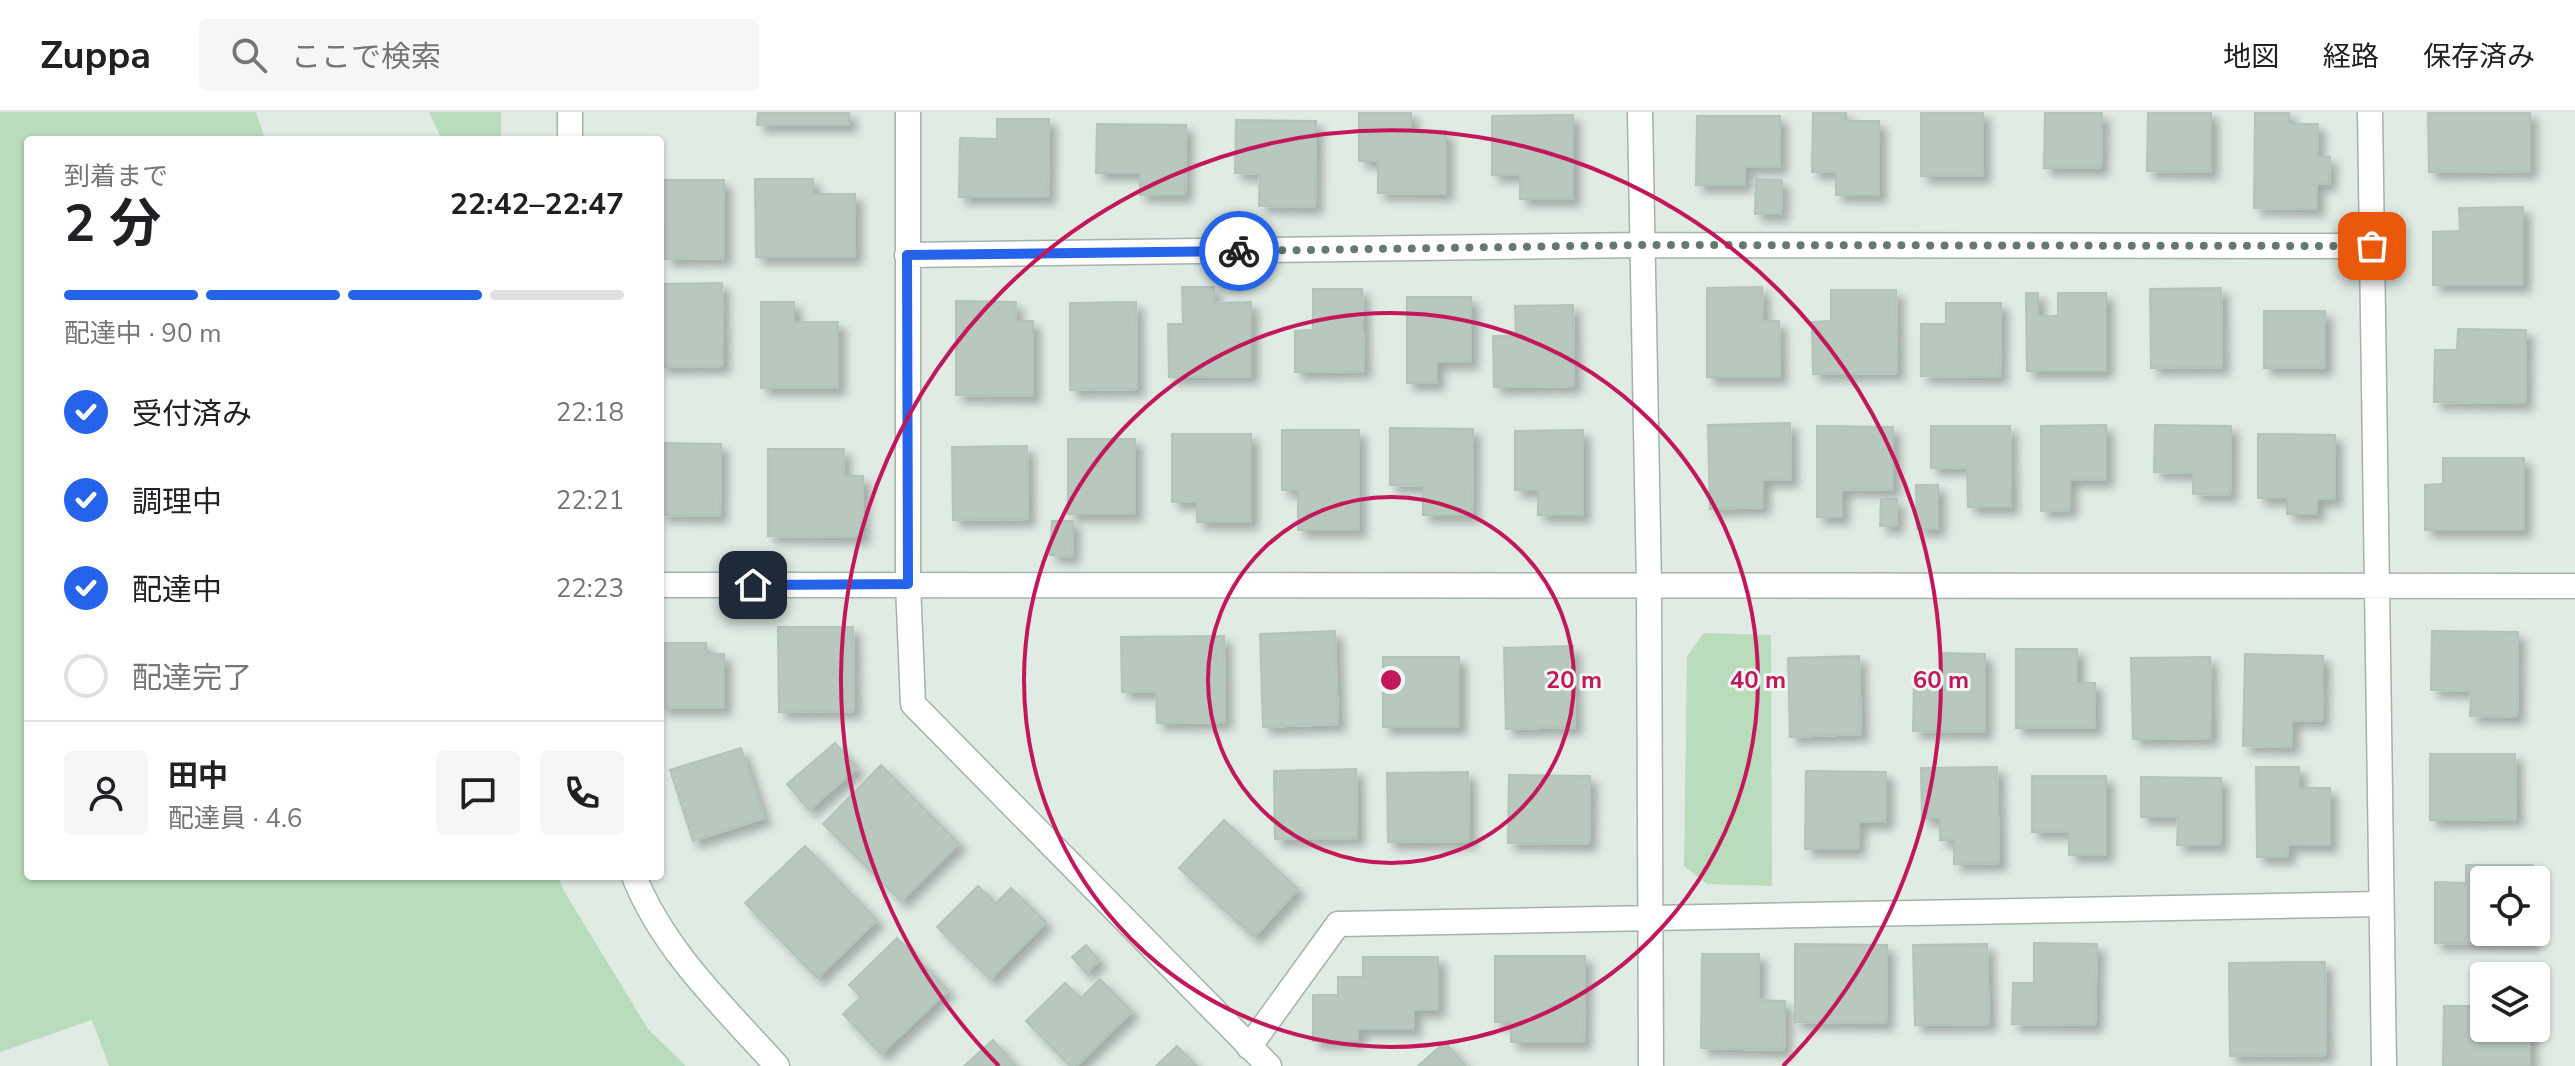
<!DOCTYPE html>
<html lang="ja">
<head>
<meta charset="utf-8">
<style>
  :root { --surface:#fff; --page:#f6f6f6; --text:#202124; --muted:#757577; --line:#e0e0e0; --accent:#2563eb }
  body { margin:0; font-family:"Nunito Sans","Noto Sans JP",sans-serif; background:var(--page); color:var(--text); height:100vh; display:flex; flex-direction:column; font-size:30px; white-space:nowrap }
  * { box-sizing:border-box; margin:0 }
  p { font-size:26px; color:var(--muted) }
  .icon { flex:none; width:44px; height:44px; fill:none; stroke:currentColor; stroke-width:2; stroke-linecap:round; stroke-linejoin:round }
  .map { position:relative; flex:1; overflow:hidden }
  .side { position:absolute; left:24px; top:24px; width:640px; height:744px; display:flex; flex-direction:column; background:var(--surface); border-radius:8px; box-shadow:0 2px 6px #0004 }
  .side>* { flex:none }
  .tools { position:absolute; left:2470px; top:754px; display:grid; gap:16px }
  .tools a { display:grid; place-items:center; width:80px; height:80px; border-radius:8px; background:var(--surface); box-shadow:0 2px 6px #0004; font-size:40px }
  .pin { position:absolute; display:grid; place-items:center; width:68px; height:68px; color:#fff; margin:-34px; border-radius:16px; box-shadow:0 4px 12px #0006 }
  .courier { position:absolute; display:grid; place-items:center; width:80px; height:80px; margin:-40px; border:6px solid #2563eb; border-radius:50%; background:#fff; color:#222; box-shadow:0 2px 10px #0007 }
  .overview em { font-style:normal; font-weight:700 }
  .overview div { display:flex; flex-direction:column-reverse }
  .overview { display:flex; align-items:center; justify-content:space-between; height:136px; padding:0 40px }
  h1 { font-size:52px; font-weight:700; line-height:60px }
  .bar { display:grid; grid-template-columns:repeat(4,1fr); gap:12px 8px; align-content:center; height:96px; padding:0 40px }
  .bar i { height:10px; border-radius:6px; background:var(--line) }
  .bar .selected { background:var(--accent) }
  .bar p { grid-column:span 4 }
  .line { display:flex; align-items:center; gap:20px; padding:0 40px; border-top:2px solid var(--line) }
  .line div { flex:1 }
  .round { display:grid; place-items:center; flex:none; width:84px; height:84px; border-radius:8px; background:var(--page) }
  ol { padding:0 40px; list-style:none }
  li { display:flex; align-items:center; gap:24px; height:88px }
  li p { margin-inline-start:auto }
  li .icon { padding:8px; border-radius:50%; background:var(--accent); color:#fff; stroke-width:4 }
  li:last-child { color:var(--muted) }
  li i { width:44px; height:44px; border:4px solid var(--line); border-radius:50% }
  header { display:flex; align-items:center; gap:48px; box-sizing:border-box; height:112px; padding:0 40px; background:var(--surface); border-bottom:2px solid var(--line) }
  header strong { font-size:38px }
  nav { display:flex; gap:44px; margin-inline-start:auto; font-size:28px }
  .search { width:560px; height:72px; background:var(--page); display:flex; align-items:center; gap:20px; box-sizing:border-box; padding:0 28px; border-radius:8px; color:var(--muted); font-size:30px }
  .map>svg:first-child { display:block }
  .green { fill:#b8dcbc }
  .building { fill:#b8c8bf; stroke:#b2c4ba; stroke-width:2; filter:url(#shadow) }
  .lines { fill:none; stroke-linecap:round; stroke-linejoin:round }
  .street-casing { stroke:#a3b3aa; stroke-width:27 }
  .secondary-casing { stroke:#9fb7aa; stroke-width:27 }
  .street { stroke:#fff; stroke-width:24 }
  .secondary { stroke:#fff; stroke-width:24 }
  .done { stroke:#64796f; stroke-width:8; stroke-dasharray:0 14.4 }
  .route { stroke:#2563eb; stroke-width:10 }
  .ring { fill:none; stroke:#c2185b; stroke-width:4 }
  .centre { fill:#c2185b; stroke:#f0f7f3; stroke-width:4 }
  .ring-label { font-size:24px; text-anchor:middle; font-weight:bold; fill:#c2185b; stroke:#f0f7f3; stroke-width:6; stroke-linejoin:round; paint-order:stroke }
</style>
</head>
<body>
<header>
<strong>Zuppa</strong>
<div class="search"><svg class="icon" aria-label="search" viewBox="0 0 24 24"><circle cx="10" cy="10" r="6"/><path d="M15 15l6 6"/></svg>ここで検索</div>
<nav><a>地図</a><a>経路</a><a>保存済み</a></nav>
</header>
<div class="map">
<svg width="2575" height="954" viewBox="0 0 2575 954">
  <defs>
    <filter id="shadow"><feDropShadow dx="7" dy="7" stdDeviation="4" flood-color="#0004"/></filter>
  </defs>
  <rect width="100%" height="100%" fill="#e0ebe4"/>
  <path class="green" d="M 0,0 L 256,0 L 265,28 L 28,28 L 28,764 L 558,764 L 564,779 L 648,917 L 686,954 L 109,954 L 92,908 L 0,940 Z
    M 429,0 L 501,0 L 501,28 L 442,28 Z
    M 1704,521 L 1771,523 L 1772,774 L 1707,772 L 1684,754 L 1687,544 Z"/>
  <path class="building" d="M 758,0 L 849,0 L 849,13 L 757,13 Z
    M 1359,0 L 1411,0 L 1411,18 L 1446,19 L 1446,82 L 1378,81 L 1378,49 L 1359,49 Z
    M 1813,0 L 1846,0 L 1846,9 L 1879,9 L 1879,83 L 1836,83 L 1836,60 L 1812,60 Z
    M 1921,0 L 1983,0 L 1983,64 L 1921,64 Z
    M 2148,0 L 2211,0 L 2211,60 L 2147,59 Z
    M 2255,0 L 2289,0 L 2289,12 L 2318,12 L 2317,45 L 2330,45 L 2329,72 L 2317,72 L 2317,97 L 2254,96 Z
    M 2428,0 L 2530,0 L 2530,59 L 2429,60 Z
    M 2045,1 L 2102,1 L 2101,56 L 2044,56 Z
    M 1573,3 L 1573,87 L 1520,87 L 1520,63 L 1492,63 L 1492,4 Z
    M 1697,4 L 1780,4 L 1780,55 L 1745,55 L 1745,73 L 1696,73 Z
    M 997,7 L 1049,7 L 1048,85 L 959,85 L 960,26 L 997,27 Z
    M 1236,8 L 1316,9 L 1315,95 L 1259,94 L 1260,62 L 1235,61 Z
    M 1097,12 L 1186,13 L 1185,83 L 1140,83 L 1140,61 L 1096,61 Z
    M 755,67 L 813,67 L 813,82 L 855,82 L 855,145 L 756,145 Z
    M 1756,67 L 1782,68 L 1781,102 L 1755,102 Z
    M 660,68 L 724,68 L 724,146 L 665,147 L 665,115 L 660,115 Z
    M 2523,95 L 2523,173 L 2433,173 L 2433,120 L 2460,119 L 2459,96 Z
    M 722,171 L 723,254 L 660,255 L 660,172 Z
    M 1182,175 L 1214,175 L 1214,191 L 1251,190 L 1251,264 L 1169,265 L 1168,212 L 1183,212 Z
    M 1762,175 L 1763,209 L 1779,209 L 1780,265 L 1707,265 L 1707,176 Z
    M 2221,176 L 2222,255 L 2151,256 L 2150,177 Z
    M 1313,177 L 1362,177 L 1364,259 L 1295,260 L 1295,219 L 1313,218 Z
    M 1831,178 L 1896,178 L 1897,261 L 1813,262 L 1812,210 L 1831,209 Z
    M 2026,181 L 2038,181 L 2038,204 L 2058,204 L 2058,181 L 2106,181 L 2106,259 L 2027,259 Z
    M 1407,185 L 1471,185 L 1471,250 L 1437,250 L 1437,271 L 1407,271 Z
    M 956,189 L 1016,190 L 1015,209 L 1033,209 L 1033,284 L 956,283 Z
    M 761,190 L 794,190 L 794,210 L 838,210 L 838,276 L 761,276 Z
    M 1136,190 L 1137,277 L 1070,278 L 1070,191 Z
    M 1946,191 L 2001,191 L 2000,265 L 1921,264 L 1921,212 L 1946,212 Z
    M 1573,193 L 1574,274 L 1494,275 L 1493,224 L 1516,224 L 1515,194 Z
    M 2264,199 L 2325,199 L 2325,256 L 2264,256 Z
    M 2458,217 L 2526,218 L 2525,291 L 2434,290 L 2435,238 L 2457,238 Z
    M 1790,311 L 1791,368 L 1763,368 L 1763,395 L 1710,397 L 1708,313 Z
    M 2106,313 L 2106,368 L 2070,368 L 2070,398 L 2041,399 L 2041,314 Z
    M 2155,313 L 2231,314 L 2230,383 L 2193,382 L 2193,361 L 2154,360 Z
    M 1817,314 L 1893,315 L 1893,378 L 1842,377 L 1842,405 L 1817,405 Z
    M 1931,314 L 2010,314 L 2011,395 L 1968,395 L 1967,355 L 1931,356 Z
    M 1390,316 L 1473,317 L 1472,403 L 1423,403 L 1423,374 L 1390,373 Z
    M 1282,318 L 1359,318 L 1359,418 L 1298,418 L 1298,378 L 1282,378 Z
    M 1583,318 L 1583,403 L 1538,403 L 1538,378 L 1515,378 L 1515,319 Z
    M 1172,322 L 1251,322 L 1251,410 L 1197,410 L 1197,390 L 1172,390 Z
    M 2258,322 L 2335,323 L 2335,387 L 2317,387 L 2317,402 L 2287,402 L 2287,386 L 2258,386 Z
    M 1068,327 L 1135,327 L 1135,402 L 1068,402 Z
    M 660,331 L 721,332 L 720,404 L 660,403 Z
    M 1027,334 L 1028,407 L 953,408 L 952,335 Z
    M 768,337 L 844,337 L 843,364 L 863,364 L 862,425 L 768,424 Z
    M 2443,346 L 2524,346 L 2524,418 L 2425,418 L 2425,373 L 2443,372 Z
    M 1916,373 L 1938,373 L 1938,417 L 1917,417 Z
    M 1881,387 L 1897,387 L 1896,414 L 1880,414 Z
    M 1052,409 L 1073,409 L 1072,445 L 1050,443 Z
    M 778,515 L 853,515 L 854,599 L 779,600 Z
    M 1335,519 L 1338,612 L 1263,615 L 1260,522 Z
    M 2432,519 L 2518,520 L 2517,605 L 2470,604 L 2471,579 L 2431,578 Z
    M 1224,524 L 1225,610 L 1157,611 L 1156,580 L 1122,580 L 1121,525 Z
    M 660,531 L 706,531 L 706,542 L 724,542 L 724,596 L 660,596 Z
    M 1573,534 L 1575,615 L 1506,617 L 1504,536 Z
    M 2016,537 L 2077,537 L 2077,571 L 2095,571 L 2095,616 L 2016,616 Z
    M 1940,541 L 1985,542 L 1985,620 L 1913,619 L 1914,570 L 1939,570 Z
    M 2245,542 L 2323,544 L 2322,609 L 2292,608 L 2292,635 L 2243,634 Z
    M 1859,544 L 1861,622 L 1790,625 L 1788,546 Z
    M 1383,545 L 1459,545 L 1459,615 L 1383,615 Z
    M 2210,545 L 2211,626 L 2133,627 L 2131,546 Z
    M 835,631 L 857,656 L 809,698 L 787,672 Z
    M 741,636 L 764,706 L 693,729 L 670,658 Z
    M 2430,642 L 2515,642 L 2516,707 L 2430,708 Z
    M 881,653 L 959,731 L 901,789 L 823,712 Z
    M 1997,655 L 1999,751 L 1954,752 L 1954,728 L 1940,728 L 1940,706 L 1922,706 L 1921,656 Z
    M 2256,655 L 2299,655 L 2299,676 L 2330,676 L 2330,733 L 2288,733 L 2288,745 L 2257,745 Z
    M 1356,657 L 1357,726 L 1275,727 L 1274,659 Z
    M 1806,659 L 1886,660 L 1886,710 L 1859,710 L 1858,737 L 1805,737 Z
    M 1468,660 L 1469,729 L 1388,730 L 1387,661 Z
    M 1509,663 L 1590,664 L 1589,732 L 1508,731 Z
    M 2032,664 L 2106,664 L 2106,743 L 2069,743 L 2069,720 L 2032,720 Z
    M 2141,665 L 2221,666 L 2220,733 L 2177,733 L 2178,705 L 2141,705 Z
    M 1224,708 L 1298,777 L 1254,825 L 1179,756 Z
    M 805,734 L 877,808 L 817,866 L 745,791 Z
    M 2466,753 L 2533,753 L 2533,768 L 2484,768 L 2484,820 L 2532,820 L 2532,832 L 2435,831 L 2435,770 L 2466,771 Z
    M 978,774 L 996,791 L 1011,776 L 1046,810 L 990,867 L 937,815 Z
    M 897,826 L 948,878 L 881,942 L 843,902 L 861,885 L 849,873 Z
    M 2034,831 L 2097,832 L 2095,913 L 2012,912 L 2013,871 L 2034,871 Z
    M 1795,832 L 1887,833 L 1886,911 L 1795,910 Z
    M 1987,832 L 1989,912 L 1915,913 L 1913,833 Z
    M 1086,833 L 1099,848 L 1086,861 L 1072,845 Z
    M 1702,842 L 1759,842 L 1758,888 L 1785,889 L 1784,938 L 1701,936 Z
    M 1495,844 L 1585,844 L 1584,930 L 1511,930 L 1511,910 L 1495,910 Z
    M 1363,845 L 1438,845 L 1438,898 L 1414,898 L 1414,917 L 1358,917 L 1358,929 L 1313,929 L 1313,883 L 1338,883 L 1338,865 L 1363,865 Z
    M 2325,850 L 2326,943 L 2230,944 L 2229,851 Z
    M 1100,867 L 1132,899 L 1076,954 L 1070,954 L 1026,909 L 1065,871 L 1081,886 Z
    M 2484,877 L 2484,916 L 2530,916 L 2530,954 L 2443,954 L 2444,894 L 2483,894 Z
    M 993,928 L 1016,954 L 964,954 Z
    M 1445,930 L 1466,954 L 1418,954 Z
    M 1177,934 L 1197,954 L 1156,954 Z"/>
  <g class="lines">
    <defs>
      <path id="street" d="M 908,0 L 908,472 L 913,592 L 1269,954
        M 1640,0 L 1649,474 L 1651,954
        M 2370,0 L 2384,954
        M 907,143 L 1643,133 L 2372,134
        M 660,473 L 2575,474
        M 1249,935 L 1338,812 L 2380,792"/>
      <path id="secondary" d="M 570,0 L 570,28
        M 634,764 C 663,838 725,896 777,954"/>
    </defs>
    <use href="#street" class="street-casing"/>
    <use href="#secondary" class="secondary-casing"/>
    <use href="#street" class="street"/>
    <use href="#secondary" class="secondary"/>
  </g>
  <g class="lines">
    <path class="done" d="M 1239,139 L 1643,133 L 2372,134"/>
    <path class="route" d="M 753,473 L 908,472 L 907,143 L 1239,139"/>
  </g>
  <g class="ring">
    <circle cx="1391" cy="568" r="183"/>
    <circle cx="1391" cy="568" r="367"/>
    <path d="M999 954A550 550 0 1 1 1783 954"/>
  </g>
  <circle cx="1391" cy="568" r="12" class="centre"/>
  <g class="ring-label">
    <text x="1574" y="576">20 m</text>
    <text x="1758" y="576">40 m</text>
    <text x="1941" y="576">60 m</text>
  </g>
</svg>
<div class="tools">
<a><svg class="icon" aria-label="locate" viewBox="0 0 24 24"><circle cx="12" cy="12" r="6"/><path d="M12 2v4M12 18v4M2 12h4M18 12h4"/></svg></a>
<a><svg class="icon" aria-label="layers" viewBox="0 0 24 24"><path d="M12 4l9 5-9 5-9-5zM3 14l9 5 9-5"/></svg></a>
</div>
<div class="pin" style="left:2372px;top:134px;background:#ea580c"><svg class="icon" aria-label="bag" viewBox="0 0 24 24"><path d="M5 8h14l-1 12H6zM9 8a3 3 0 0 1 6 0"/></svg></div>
<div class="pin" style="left:753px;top:473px;background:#1f2937"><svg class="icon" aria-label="home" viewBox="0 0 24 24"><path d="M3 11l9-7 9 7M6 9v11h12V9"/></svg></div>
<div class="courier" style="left:1239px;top:139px"><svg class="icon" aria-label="bike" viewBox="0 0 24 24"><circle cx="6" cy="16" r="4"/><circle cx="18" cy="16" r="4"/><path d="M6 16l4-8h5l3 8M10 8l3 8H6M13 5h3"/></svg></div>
<section class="side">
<div class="overview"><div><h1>2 分</h1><p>到着まで</p></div><em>22:42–22:47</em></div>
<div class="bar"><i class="selected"></i><i class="selected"></i><i class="selected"></i><i></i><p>配達中 · 90 m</p></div>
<ol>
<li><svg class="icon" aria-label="check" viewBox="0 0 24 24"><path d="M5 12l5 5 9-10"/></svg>受付済み<p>22:18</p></li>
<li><svg class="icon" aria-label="check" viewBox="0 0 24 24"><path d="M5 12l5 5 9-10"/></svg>調理中<p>22:21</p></li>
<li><svg class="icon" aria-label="check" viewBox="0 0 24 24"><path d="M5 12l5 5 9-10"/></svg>配達中<p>22:23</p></li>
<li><i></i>配達完了</li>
</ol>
<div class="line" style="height:144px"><a class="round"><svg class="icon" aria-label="person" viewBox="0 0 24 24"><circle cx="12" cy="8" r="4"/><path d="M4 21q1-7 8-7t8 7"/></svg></a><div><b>田中</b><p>配達員 · 4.6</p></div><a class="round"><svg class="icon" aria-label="chat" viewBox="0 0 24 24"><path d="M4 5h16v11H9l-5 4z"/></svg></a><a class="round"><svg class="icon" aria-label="phone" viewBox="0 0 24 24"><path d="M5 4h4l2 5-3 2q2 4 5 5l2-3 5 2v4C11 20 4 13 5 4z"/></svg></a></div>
</section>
</div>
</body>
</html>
